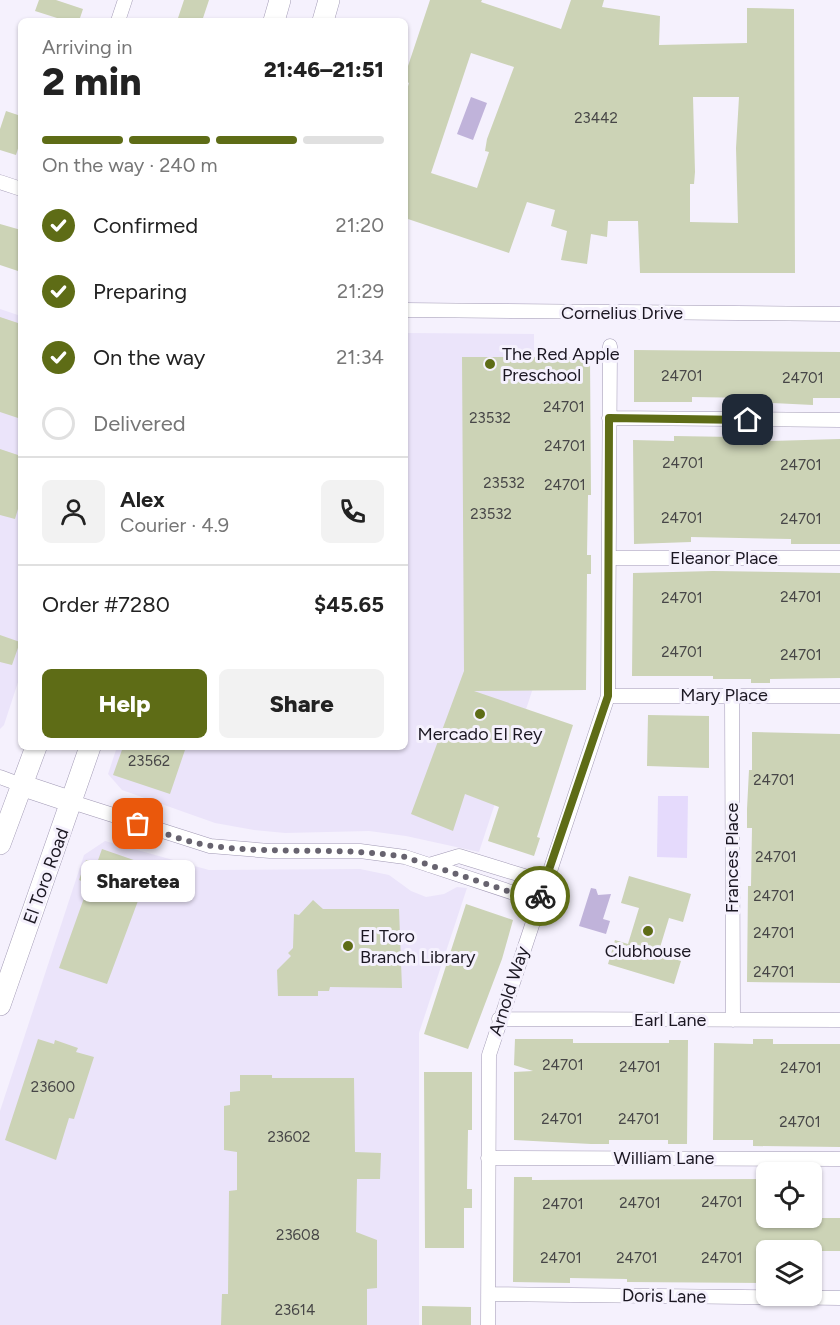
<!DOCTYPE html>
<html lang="en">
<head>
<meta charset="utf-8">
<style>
  :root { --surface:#fff; --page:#f2f2f2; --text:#222; --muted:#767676; --line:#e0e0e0; --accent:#5e6c16 }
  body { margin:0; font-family:Figtree,sans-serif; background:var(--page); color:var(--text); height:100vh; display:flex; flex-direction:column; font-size:22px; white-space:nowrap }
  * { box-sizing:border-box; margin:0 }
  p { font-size:20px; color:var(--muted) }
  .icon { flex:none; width:33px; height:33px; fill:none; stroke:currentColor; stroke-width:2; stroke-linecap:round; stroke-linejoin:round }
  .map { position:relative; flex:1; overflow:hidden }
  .sheet { position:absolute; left:18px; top:18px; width:390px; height:732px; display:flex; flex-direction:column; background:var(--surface); border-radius:9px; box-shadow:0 2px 4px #0004 }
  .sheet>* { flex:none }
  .tools { position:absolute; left:756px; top:1162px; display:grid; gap:12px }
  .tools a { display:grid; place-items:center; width:66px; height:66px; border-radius:9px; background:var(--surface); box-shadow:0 2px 4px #0004; font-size:30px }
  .pin { position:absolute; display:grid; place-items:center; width:51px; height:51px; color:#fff; margin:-26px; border-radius:12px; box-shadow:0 3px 9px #0006 }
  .courier { position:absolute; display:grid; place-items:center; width:60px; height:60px; margin:-30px; border:4px solid #5e6c16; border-radius:50%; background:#fff; color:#222; box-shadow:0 2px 8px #0007 }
  .bubble { position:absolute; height:42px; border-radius:9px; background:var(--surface); box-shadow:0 2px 4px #0004; font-size:20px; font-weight:800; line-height:42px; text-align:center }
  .head em { font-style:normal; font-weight:800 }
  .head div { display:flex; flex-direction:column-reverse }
  .head { display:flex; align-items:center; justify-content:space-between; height:102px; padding:0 24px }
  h1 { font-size:39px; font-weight:800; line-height:45px }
  .bar { display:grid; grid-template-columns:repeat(4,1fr); gap:9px 6px; align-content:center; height:72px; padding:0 24px }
  .bar i { height:8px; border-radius:4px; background:var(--line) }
  .bar .on { background:var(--accent) }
  .bar p { grid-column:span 4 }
  .line { display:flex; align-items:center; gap:15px; padding:0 24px; border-top:2px solid var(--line) }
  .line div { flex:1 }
  .round { display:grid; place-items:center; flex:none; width:63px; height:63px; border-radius:9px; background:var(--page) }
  ol { padding:0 24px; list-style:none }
  li { display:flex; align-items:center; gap:18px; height:66px }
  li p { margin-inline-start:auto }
  li .icon { padding:6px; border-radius:50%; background:var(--accent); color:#fff; stroke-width:4 }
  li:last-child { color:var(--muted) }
  li i { width:33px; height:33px; border:3px solid var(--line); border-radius:50% }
  .primary-button { display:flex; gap:12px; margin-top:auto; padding:12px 24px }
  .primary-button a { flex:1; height:69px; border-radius:9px; background:var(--accent); color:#fff; font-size:24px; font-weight:800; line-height:69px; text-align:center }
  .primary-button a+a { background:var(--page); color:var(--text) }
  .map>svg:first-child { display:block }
  .built { fill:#ebe4fa }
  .green { fill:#e5dafc }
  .water { fill:#c0b3da }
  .building { fill:#ccd3b6; fill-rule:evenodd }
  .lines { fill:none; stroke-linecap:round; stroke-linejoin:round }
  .street-casing { stroke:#a199b4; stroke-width:15 }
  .primary-casing { stroke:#a199b4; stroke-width:22 }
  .street { stroke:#fff; stroke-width:14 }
  .primary { stroke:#fff; stroke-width:21 }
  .done { stroke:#67636f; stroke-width:6; stroke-dasharray:0 10.8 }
  .route { stroke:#5e6c16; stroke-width:8 }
  .poi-dot { fill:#5e6c16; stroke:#f5f1fd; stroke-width:2 }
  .labels { text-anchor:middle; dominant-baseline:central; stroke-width:6; stroke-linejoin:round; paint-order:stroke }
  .number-label { font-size:15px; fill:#474647 }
  .street-label { font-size:18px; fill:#1b1722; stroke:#f5f1fd }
  .poi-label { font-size:18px; fill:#1b1722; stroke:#f5f1fd; text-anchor:start }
</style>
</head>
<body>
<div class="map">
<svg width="840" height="1325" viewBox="0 0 840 1325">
  <rect width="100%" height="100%" fill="#f5f1fd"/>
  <path class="built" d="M 0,309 L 21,316 L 21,673 L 4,725 L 0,729 Z
    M 405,333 L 534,334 L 536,679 L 479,852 L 406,836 L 369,831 L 285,833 L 254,830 L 215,823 L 122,790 L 108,774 L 117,747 L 405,747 Z
    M 105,841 L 209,870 L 360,869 L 389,875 L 411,891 L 426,897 L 444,894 L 457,887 L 467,888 L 419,1033 L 419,1325 L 0,1325 L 0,1111 L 84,855 Z"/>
  <path class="green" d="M 658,796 L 688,796 L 687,858 L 657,857 Z"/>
  <path class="water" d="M 471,97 L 487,103 L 473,140 L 457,134 Z
    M 591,888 L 596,889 L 598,895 L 611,894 L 603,919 L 610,921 L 606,934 L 579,926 Z"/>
  <path class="building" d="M 39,0 L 56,0 L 83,9 L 79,21 L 56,21 L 57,18 L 35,11 Z
    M 184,0 L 209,0 L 202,21 L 177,21 Z
    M 430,0 L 482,0 L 481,2 L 561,29 L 571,0 L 604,0 L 602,7 L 660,16 L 659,45 L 747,43 L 747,8 L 794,9 L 795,273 L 640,273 L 638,221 L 608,221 L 607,237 L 591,234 L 587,264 L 561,260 L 567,231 L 551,226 L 555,210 L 527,202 L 509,253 L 405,218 L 405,96 L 409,83 L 405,81 L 405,75 ZM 471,53 L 514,67 L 487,139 L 485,151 L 489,152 L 477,188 L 431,173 ZM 693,97 L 739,97 L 736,148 L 738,223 L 690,222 L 690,184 L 694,184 L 695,172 Z
    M 6,111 L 21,116 L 21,139 L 16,155 L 0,150 L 0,129 Z
    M 0,224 L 21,230 L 21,272 L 0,265 Z
    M 0,317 L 21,324 L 21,419 L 0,412 Z
    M 634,350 L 840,352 L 840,398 L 813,398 L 813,405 L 753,402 L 753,398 L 692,397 L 692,402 L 634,402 Z
    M 462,357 L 590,357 L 591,495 L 588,495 L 587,555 L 591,555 L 591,574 L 587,574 L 586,690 L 474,691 L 573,725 L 537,837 L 540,838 L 534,856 L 488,841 L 499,807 L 465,794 L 453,831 L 411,814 L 464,671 Z
    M 674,436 L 733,437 L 733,442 L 840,439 L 840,544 L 791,544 L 791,539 L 691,537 L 691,542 L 634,544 L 633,440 L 674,441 Z
    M 0,449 L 21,456 L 21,499 L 15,519 L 0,515 Z
    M 713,571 L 840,573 L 840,678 L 770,679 L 770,683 L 751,683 L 751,679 L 713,679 L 713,676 L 632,676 L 633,573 Z
    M 0,635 L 20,642 L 12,665 L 0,662 Z
    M 648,715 L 709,716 L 709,768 L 647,766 Z
    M 752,732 L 840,734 L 840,983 L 747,982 L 748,886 L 751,886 L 752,828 L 747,828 L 747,809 L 749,770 L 752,770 Z
    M 123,747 L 186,747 L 170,794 L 113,775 Z
    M 102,849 L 151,866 L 107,984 L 59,968 L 89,884 L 79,880 L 86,860 L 97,863 Z
    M 629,876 L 691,894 L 683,922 L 669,918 L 658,954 L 681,961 L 674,984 L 608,964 L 615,940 L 628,944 L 639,908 L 621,903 Z
    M 313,900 L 323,909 L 399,909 L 402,988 L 330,987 L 329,991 L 318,991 L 318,996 L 278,996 L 277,970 L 291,956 L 288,953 L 293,948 L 294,914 L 299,915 Z
    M 466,904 L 513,920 L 502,959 L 468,1049 L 424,1034 Z
    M 38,1039 L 54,1044 L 55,1040 L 78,1048 L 76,1052 L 94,1057 L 74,1119 L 69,1118 L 56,1160 L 5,1140 Z
    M 515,1039 L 573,1039 L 573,1043 L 669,1043 L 669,1040 L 688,1040 L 687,1144 L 668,1144 L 668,1140 L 609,1140 L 609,1144 L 591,1144 L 514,1140 L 514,1072 L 533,1071 L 514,1065 Z
    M 753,1039 L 773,1039 L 773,1044 L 840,1044 L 840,1147 L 753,1146 L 753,1140 L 713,1140 L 714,1043 L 753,1044 Z
    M 424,1072 L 472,1072 L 472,1130 L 468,1130 L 467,1189 L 472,1189 L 472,1208 L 464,1208 L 464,1248 L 425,1248 Z
    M 240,1075 L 272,1075 L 272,1078 L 354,1078 L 355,1152 L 381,1153 L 380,1179 L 357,1179 L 356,1232 L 377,1240 L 377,1288 L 367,1289 L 367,1325 L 221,1325 L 222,1294 L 228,1294 L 229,1191 L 237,1190 L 237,1152 L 224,1150 L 224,1106 L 230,1105 L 230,1092 L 240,1091 Z
    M 514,1177 L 532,1177 L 532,1180 L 766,1179 L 766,1218 L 840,1218 L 840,1251 L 766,1251 L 766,1283 L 627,1282 L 627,1279 L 570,1278 L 570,1283 L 513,1282 Z
    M 422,1306 L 471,1307 L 471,1325 L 422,1325 Z"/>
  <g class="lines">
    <defs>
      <path id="street" d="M 118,21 L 125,0
        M 0,182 L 21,189
        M 405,310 L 840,314
        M 609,418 L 840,420
        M 609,558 L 840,558
        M 732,695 L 733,1020
        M 608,696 L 840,696
        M 0,777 L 24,786
        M 72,802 L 210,846 L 270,851 L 360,851 L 405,857 L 538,901
        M 429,865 L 459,856 L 544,882
        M 499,1019 L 840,1020
        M 488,1158 L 840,1159
        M 488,1294 L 840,1298
        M 488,1325 L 489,1055 L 608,696 L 610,346"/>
      <path id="primary" d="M 274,21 L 280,0
        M 323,21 L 329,0
        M 24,786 L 72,802
        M 0,844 L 36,747
        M 0,1005 L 90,747"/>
    </defs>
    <use href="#street" class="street-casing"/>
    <use href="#primary" class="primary-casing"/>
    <use href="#street" class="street"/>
    <use href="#primary" class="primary"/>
  </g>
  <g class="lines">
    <path class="done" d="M 138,824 C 162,832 187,843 213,846 C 277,855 341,846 405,857 L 538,901 L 540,896"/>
    <path class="route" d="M 540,896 L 608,696 L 609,418 L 748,420"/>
  </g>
  <g class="poi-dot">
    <circle cx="490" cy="364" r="6"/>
    <circle cx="480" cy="714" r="6"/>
    <circle cx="648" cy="931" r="6"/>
    <circle cx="348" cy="946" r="6"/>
  </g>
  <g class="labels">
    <g class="number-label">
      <text x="596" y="118">23442</text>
      <text x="682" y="376">24701</text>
      <text x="803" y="378">24701</text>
      <text x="564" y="407">24701</text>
      <text x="490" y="418">23532</text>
      <text x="565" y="446">24701</text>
      <text x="683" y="463">24701</text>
      <text x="801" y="465">24701</text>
      <text x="504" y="483">23532</text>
      <text x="565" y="485">24701</text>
      <text x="491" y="514">23532</text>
      <text x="682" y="518">24701</text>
      <text x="801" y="519">24701</text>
      <text x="801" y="597">24701</text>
      <text x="682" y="598">24701</text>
      <text x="682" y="652">24701</text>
      <text x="801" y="655">24701</text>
      <text x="149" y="761">23562</text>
      <text x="774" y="780">24701</text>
      <text x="776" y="857">24701</text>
      <text x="774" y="896">24701</text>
      <text x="774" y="933">24701</text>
      <text x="774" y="972">24701</text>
      <text x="563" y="1065">24701</text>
      <text x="640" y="1067">24701</text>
      <text x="801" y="1068">24701</text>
      <text x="53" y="1087">23600</text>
      <text x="562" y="1119">24701</text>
      <text x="639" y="1119">24701</text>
      <text x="800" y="1122">24701</text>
      <text x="289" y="1137">23602</text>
      <text x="722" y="1202">24701</text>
      <text x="640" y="1203">24701</text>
      <text x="563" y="1204">24701</text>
      <text x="298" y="1235">23608</text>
      <text x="561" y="1258">24701</text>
      <text x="637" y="1258">24701</text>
      <text x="722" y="1258">24701</text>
      <text x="295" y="1310">23614</text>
    </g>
    <g class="street-label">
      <text x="622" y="313">Cornelius Drive</text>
      <text x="724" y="558">Eleanor Place</text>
      <text x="724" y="695">Mary Place</text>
      <text transform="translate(732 858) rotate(-90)">Frances Place</text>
      <text transform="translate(46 876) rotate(-70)">El Toro Road</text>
      <text transform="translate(509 991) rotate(-72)">Arnold Way</text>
      <text x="670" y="1020">Earl Lane</text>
      <text x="664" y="1158">William Lane</text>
      <text transform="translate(664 1296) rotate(1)">Doris Lane</text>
    </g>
    <g class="poi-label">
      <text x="502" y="354">The Red Apple<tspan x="502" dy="21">Preschool</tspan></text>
      <text x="480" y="734" text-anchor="middle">Mercado El Rey</text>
      <text x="360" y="936">El Toro<tspan x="360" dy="21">Branch Library</tspan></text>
      <text x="648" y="951" text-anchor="middle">Clubhouse</text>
    </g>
  </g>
</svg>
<div class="tools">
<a><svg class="icon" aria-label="locate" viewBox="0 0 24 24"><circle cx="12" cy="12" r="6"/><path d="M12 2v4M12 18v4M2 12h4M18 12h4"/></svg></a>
<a><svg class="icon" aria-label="layers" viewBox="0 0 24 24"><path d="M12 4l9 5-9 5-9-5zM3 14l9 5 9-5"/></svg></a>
</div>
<div class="pin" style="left:138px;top:824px;background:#ea580c"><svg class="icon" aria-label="bag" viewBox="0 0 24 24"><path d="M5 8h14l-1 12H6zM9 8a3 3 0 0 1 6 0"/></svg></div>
<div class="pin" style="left:748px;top:420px;background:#1f2937"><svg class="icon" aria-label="home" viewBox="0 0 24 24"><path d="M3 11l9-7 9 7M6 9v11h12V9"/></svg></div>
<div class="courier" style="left:540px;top:896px"><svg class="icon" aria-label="bike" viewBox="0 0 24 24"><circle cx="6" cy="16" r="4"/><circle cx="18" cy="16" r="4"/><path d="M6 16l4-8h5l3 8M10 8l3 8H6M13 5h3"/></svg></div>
<div class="bubble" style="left:81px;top:860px;width:114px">Sharetea</div>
<section class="sheet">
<div class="head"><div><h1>2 min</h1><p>Arriving in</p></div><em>21:46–21:51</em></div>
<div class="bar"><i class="on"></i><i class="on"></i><i class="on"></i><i></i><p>On the way · 240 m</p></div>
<ol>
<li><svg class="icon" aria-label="check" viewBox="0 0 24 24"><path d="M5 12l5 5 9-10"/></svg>Confirmed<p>21:20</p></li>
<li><svg class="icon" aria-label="check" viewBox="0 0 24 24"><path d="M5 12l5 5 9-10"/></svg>Preparing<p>21:29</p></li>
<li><svg class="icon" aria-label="check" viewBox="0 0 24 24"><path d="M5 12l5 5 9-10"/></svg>On the way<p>21:34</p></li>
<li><i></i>Delivered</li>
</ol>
<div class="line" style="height:108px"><a class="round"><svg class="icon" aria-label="person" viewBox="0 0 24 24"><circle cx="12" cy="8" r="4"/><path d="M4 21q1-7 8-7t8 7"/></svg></a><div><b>Alex</b><p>Courier · 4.9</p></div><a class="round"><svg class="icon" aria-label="phone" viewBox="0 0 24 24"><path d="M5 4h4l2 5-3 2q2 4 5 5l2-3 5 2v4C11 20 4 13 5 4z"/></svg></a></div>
<div class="line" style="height:78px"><div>Order #7280</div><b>$45.65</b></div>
<div class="primary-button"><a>Help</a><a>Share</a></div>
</section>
</div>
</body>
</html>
